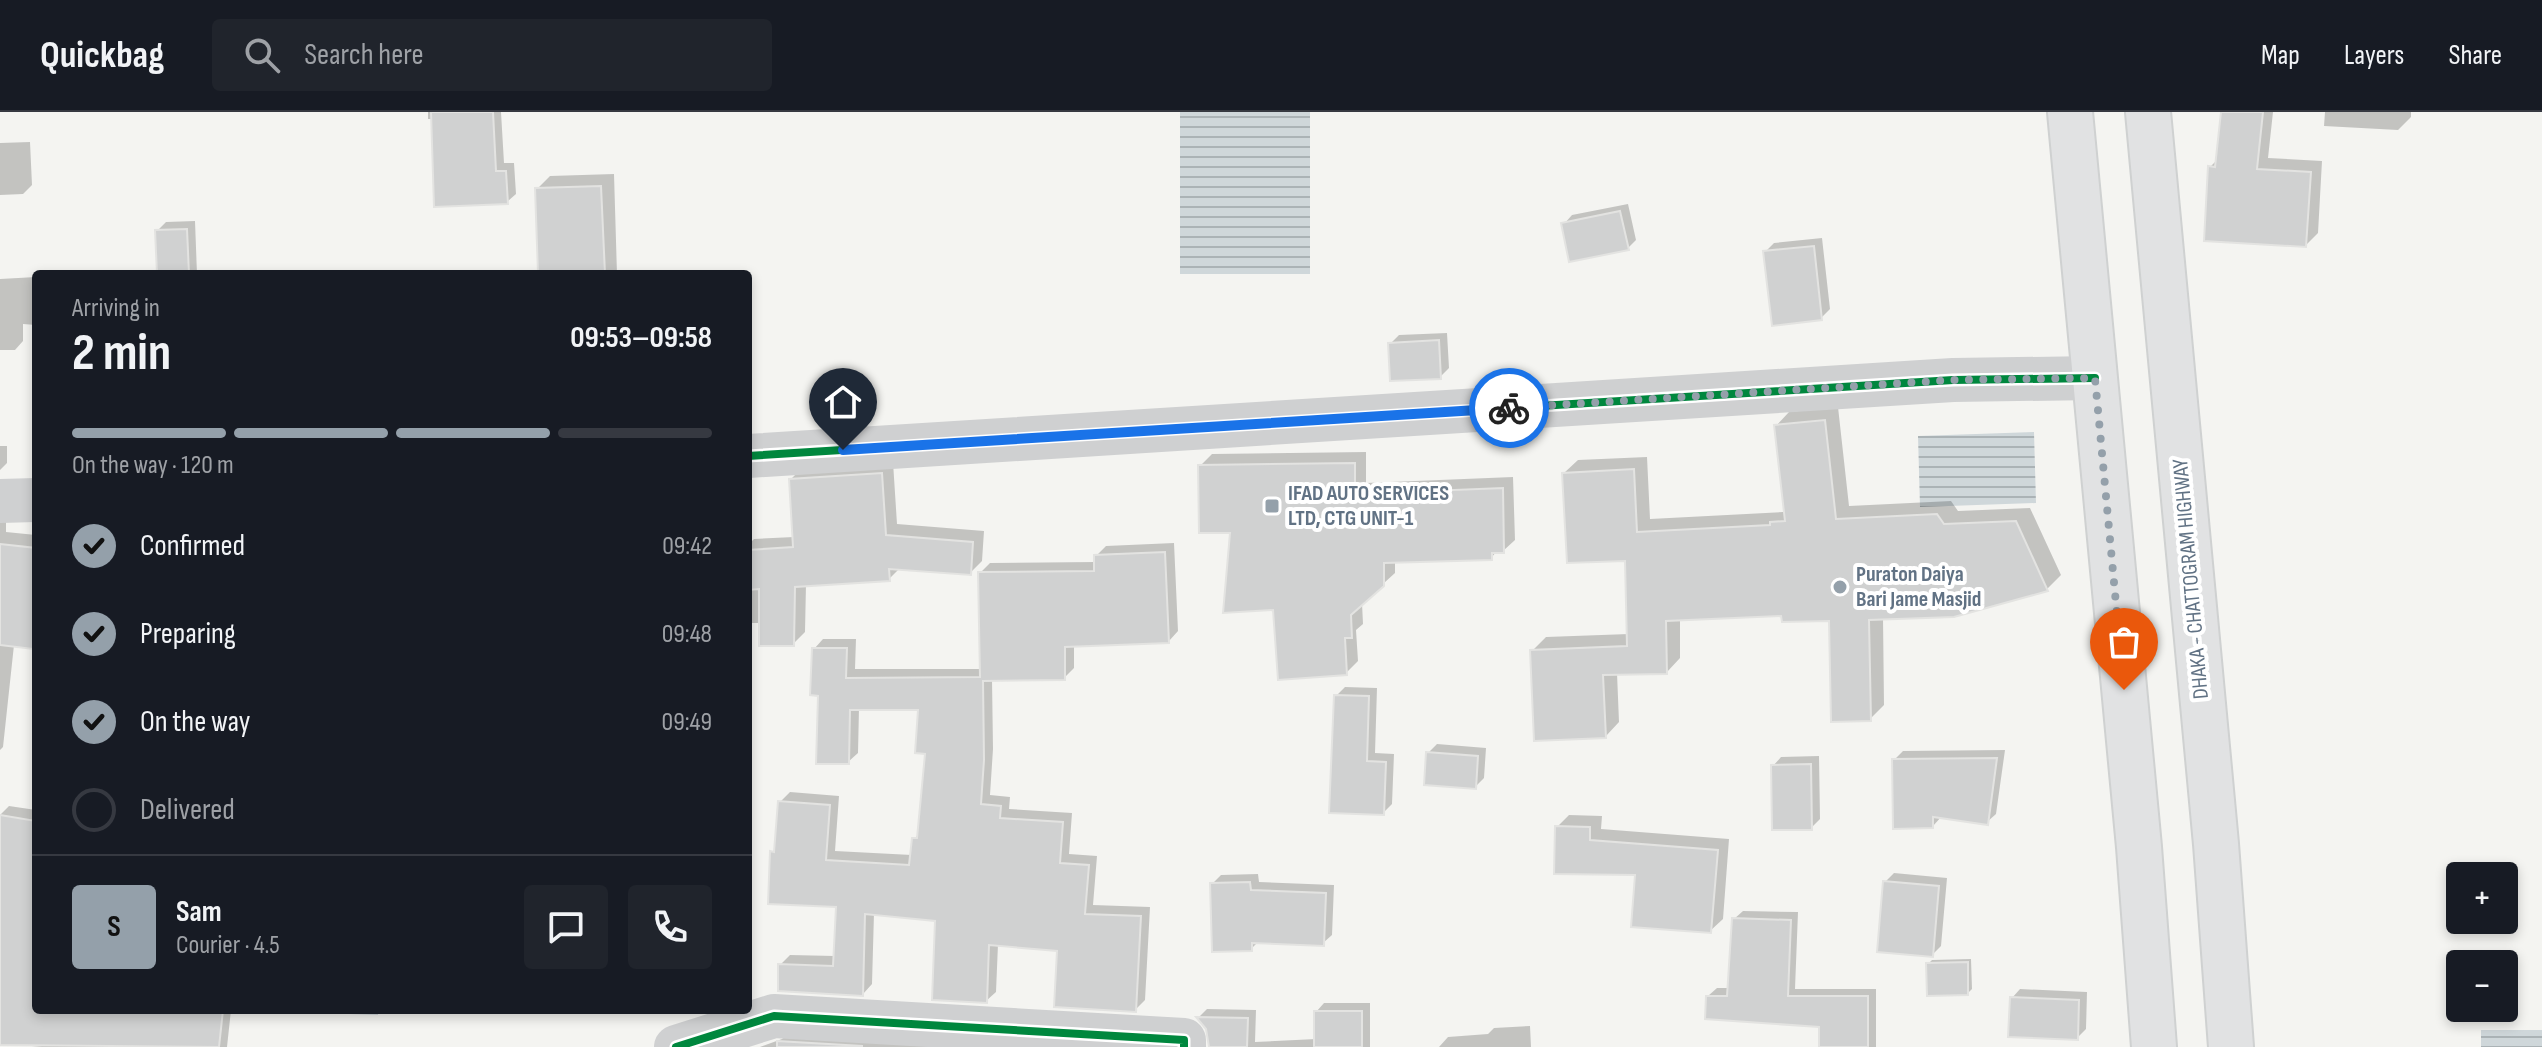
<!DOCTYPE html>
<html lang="en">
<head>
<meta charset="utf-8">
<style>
  :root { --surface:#171b24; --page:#20242c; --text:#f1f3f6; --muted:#9ea1a6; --line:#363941; --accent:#94a0aa }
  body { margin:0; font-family:"Sofia Sans Condensed",sans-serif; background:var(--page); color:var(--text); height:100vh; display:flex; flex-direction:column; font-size:30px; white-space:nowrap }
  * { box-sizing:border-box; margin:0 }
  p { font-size:26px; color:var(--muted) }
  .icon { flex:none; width:44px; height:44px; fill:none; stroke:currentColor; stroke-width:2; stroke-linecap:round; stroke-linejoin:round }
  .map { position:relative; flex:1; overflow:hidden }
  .details { position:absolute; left:32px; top:158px; width:720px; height:744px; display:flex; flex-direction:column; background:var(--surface); border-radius:8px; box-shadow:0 4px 12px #0003 }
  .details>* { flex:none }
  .tools { position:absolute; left:2446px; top:750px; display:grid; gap:16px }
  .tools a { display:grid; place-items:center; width:72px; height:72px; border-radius:8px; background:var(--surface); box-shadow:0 4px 12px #0003; font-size:40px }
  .pin { position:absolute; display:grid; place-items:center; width:68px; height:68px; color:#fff; margin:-82px -34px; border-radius:50% 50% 50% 0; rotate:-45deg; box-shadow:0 0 8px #0007 }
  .pin .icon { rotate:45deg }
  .courier { position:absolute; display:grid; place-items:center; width:80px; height:80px; margin:-40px; border:6px solid #1a73e8; border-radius:50%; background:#fff; color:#222; box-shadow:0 2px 10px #0007 }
  .head em { font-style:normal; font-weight:700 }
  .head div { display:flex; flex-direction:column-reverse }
  .head { display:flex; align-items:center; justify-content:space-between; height:136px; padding:0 40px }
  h1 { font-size:52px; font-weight:700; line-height:60px }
  .bar { display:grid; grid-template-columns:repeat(4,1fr); gap:12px 8px; align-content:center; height:96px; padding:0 40px }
  .bar i { height:10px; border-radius:6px; background:var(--line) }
  .bar .active { background:var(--accent) }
  .bar p { grid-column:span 4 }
  .line { display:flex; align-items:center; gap:20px; padding:0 40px; border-top:2px solid var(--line) }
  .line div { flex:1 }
  .round { display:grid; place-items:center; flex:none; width:84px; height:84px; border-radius:8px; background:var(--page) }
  ol { padding:0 40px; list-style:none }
  li { display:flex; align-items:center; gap:24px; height:88px }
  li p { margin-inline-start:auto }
  li .icon { padding:8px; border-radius:50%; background:var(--accent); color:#111; stroke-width:4 }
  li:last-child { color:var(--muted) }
  li i { width:44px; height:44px; border:4px solid var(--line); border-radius:50% }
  header { display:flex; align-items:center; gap:48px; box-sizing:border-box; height:112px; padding:0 40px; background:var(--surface); border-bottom:2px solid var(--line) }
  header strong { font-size:38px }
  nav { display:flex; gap:44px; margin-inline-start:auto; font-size:28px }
  .search { width:560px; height:72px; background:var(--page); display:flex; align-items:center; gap:20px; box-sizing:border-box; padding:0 28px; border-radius:8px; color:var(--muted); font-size:30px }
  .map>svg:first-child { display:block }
  .water { fill:url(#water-rules) }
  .shadow { fill:#0003 }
  .building { fill:#d0d1d1; stroke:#e3e3e1; stroke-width:2 }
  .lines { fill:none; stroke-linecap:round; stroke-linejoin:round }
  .highway-casing { stroke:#cfd1d1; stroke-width:48 }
  .minor { stroke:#cfd0d1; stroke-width:44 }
  .highway { stroke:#e1e2e3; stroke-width:44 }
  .cycleway-casing { stroke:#fff; stroke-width:13 }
  .cycleway { stroke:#00873e; stroke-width:8 }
  .done { stroke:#94a0aa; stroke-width:8; stroke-dasharray:0 14.4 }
  .route { stroke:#1a73e8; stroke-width:10 }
  .poi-dot { fill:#94a0aa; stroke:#fff; stroke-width:3 }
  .labels { text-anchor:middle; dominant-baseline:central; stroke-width:8; stroke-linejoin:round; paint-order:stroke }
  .poi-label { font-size:22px; font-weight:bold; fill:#617284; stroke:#fff; text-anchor:start }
  .street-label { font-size:22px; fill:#617284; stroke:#fff }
</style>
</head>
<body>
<header>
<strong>Quickbag</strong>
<div class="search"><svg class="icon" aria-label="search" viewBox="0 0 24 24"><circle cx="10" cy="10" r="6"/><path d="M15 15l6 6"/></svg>Search here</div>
<nav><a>Map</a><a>Layers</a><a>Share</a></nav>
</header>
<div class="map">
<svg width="2542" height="935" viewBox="0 0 2542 935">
  <defs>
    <pattern id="water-rules" width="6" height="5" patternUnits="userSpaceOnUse" patternTransform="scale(2)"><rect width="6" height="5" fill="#cfd7da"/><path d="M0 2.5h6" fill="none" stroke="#abb3b6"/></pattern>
  </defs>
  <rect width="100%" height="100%" fill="#f4f4f1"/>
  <path class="water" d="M 1180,0 L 1310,0 L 1310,162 L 1180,162 Z
    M 2034,320 L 2036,391 L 1920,395 L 1918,324 Z
    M 235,898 L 378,898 L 378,903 Z
    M 2481,918 L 2542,918 L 2542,935 L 2481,935 Z"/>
  <path class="shadow" d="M 428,0 L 501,0 L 504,51 L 514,51 L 516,82 L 507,90 L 433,7 L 428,7 Z
    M 2223,0 L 2273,0 L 2268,46 L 2322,49 L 2318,121 L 2306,133 L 2210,55 L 2218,47 Z
    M 2325,0 L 2411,0 L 2411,5 L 2398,18 L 2324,14 Z
    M 30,30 L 32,73 L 23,82 L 0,83 L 0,31 Z
    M 614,62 L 617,162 L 540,162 L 537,77 L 550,64 Z
    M 1628,92 L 1636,128 L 1628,136 L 1564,112 L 1572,103 Z
    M 195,109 L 197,162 L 159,162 L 157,119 L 166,110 Z
    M 1822,126 L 1830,197 L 1821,206 L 1765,140 L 1774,131 Z
    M 36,165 L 36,213 L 23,212 L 23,229 L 15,238 L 0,238 L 0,167 Z
    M 1447,221 L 1449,256 L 1440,265 L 1390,232 L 1399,223 Z
    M 1838,295 L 1849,394 L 1951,389 L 1958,399 L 2030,396 L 2061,463 L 2047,477 L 1954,503 L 1883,505 L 1884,593 L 1870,607 L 1831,507 L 1783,502 L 1680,506 L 1680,546 L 1667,560 L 1617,561 L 1619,610 L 1606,624 L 1532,539 L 1546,525 L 1629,522 L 1627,447 L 1564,361 L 1578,348 L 1647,345 L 1650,407 L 1783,400 L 1785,397 L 1776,314 L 1789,300 Z
    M 0,334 L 7,334 L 7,351 L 0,358 Z
    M 1366,340 L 1366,371 L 1513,365 L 1515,428 L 1503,439 L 1497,439 L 1491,446 L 1395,448 L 1395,461 L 1362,491 L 1363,512 L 1356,518 L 1358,549 L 1346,561 L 1275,496 L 1232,419 L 1200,354 L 1212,342 Z
    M 893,350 L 897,412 L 984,419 L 982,449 L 970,461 L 900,456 L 889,467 L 806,472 L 805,520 L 793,532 L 761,511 L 748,511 L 748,433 L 754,427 L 794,425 L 791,367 L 802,356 Z
    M 0,399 L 6,401 L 6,420 L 36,423 L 36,531 L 32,535 L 14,533 L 3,635 L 0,638 Z
    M 1174,431 L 1178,519 L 1169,529 L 1074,533 L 1074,556 L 1064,566 L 992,567 L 993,637 L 990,683 L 1010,685 L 1009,697 L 1072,701 L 1069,742 L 1097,744 L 1093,793 L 1150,795 L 1145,888 L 1135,898 L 1059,838 L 998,832 L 996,880 L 986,889 L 937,807 L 874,801 L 872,872 L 863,882 L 780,853 L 790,843 L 835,844 L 838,793 L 772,740 L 776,736 L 780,690 L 790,680 L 839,684 L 835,739 L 912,743 L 914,727 L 919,722 L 927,640 L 920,596 L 859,596 L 858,641 L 848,650 L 820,582 L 814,537 L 823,527 L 856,527 L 855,557 L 982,557 L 980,461 L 990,451 L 1096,450 L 1096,444 L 1106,434 Z
    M 1345,575 L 1377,576 L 1375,641 L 1394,642 L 1392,692 L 1383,701 L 1336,584 Z
    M 1437,632 L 1486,636 L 1484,666 L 1475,675 L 1428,641 Z
    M 2005,638 L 1996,702 L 1987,710 L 1942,704 L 1933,714 L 1894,648 L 1903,639 Z
    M 1819,644 L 1820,707 L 1811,716 L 1773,654 L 1781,645 Z
    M 9,694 L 36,698 L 36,898 L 231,898 L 227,935 L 42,935 L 0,931 L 0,703 Z
    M 1569,703 L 1602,704 L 1601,717 L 1729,727 L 1723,807 L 1710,819 L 1637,762 L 1557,715 Z
    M 1894,761 L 1947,766 L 1941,834 L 1932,843 L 1885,770 Z
    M 1258,762 L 1259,770 L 1334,773 L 1332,823 L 1323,831 L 1259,829 L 1251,837 L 1212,772 L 1221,763 Z
    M 1743,799 L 1798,800 L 1795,877 L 1876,877 L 1876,935 L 1821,935 L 1821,913 L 1708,884 L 1717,876 L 1730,876 L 1734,807 Z
    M 1971,847 L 1972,877 L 1968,881 L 1928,852 L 1932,848 Z
    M 2020,877 L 2087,880 L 2086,917 L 2077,926 L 2012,886 Z
    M 1324,891 L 1370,891 L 1370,935 L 1210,935 L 1208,916 L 1199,905 L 1207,897 L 1256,898 L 1255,930 L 1316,927 L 1316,900 Z
    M 1530,914 L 1531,935 L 1439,935 L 1448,925 L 1488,922 L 1494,916 Z
    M 787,923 L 998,935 L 760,935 L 782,927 Z"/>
  <path class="building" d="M 431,0 L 493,0 L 496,59 L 506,59 L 508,92 L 434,95 Z
    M 2221,0 L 2263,0 L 2257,57 L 2311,60 L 2306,135 L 2204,129 L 2208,54 L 2215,55 Z
    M 601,74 L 605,162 L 538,162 L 535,76 Z
    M 1620,99 L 1629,138 L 1569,150 L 1561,111 Z
    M 187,117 L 189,162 L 157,162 L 155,118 Z
    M 1814,134 L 1822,208 L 1772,214 L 1763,139 Z
    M 1439,228 L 1441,267 L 1390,269 L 1388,231 Z
    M 1825,308 L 1836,407 L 1937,402 L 1944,412 L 2016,409 L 2048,479 L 1954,505 L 1869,508 L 1871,609 L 1831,610 L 1829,509 L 1782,510 L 1781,504 L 1666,509 L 1667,562 L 1603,563 L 1606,626 L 1534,629 L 1530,538 L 1627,534 L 1625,449 L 1567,451 L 1562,361 L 1634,357 L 1637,420 L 1770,413 L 1770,410 L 1785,409 L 1774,313 Z
    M 1355,351 L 1355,382 L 1503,376 L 1504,441 L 1492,441 L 1492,448 L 1384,451 L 1384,474 L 1351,503 L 1352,526 L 1345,526 L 1347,563 L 1278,568 L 1273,498 L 1223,501 L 1230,421 L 1199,421 L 1198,353 Z
    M 882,361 L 886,423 L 973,430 L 971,463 L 889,457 L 890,469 L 795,475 L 794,534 L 759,534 L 759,477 L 748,478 L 748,438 L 793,435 L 789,367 Z
    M 0,432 L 36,436 L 36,509 L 33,537 L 0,533 Z
    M 1165,440 L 1169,531 L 1065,535 L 1065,568 L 983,569 L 984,648 L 981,692 L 1001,694 L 1000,706 L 1063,710 L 1060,751 L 1089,753 L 1085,802 L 1141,804 L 1136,900 L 1054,895 L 1057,839 L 989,833 L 987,891 L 932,888 L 935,809 L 865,802 L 863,884 L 778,879 L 778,852 L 833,854 L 836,795 L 768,792 L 770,739 L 774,740 L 778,689 L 830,693 L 826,748 L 909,753 L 912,726 L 917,726 L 925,642 L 915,641 L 918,598 L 850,598 L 849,652 L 816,652 L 818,584 L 810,583 L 812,536 L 847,536 L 846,566 L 980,565 L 978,460 L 1094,459 L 1094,443 Z
    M 1334,583 L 1369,584 L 1367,649 L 1386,650 L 1384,703 L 1329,701 Z
    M 1426,640 L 1478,644 L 1476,677 L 1424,673 Z
    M 1997,646 L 1988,713 L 1933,705 L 1933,716 L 1893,717 L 1892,647 Z
    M 1811,652 L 1812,718 L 1772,718 L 1771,653 Z
    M 0,703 L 36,709 L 36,898 L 223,898 L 219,935 L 0,933 Z
    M 1555,714 L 1590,715 L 1590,728 L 1718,738 L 1711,821 L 1631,815 L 1635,763 L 1554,762 Z
    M 1883,769 L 1939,774 L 1933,845 L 1877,840 Z
    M 1250,770 L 1251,778 L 1326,781 L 1324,834 L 1252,831 L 1252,839 L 1212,840 L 1210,771 Z
    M 1732,806 L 1791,808 L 1788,884 L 1868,884 L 1868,935 L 1819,935 L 1819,915 L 1705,907 L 1706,884 L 1727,884 Z
    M 1968,850 L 1968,883 L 1927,884 L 1926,851 Z
    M 2010,885 L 2079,888 L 2078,928 L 2008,925 Z
    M 1314,899 L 1362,899 L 1362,935 L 1314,935 Z
    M 1196,905 L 1248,906 L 1247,935 L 1209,935 L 1206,917 Z
    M 777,929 L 862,934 L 862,935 L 777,935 Z"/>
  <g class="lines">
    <defs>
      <path id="highway" d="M 2070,0 L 2139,735 L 2154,935
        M 2148,0 L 2216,732 L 2231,935"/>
    </defs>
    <use href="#highway" class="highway-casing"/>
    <path class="minor" d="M 748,344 L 1953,268 L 2095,266
      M 0,389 L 36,388
      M 676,935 L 774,904 L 1184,928 L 1184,935"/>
    <use href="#highway" class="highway"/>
    <defs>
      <path id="cycleway" d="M 748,344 L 1953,268 L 2095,266
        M 676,935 L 774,904 L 1184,928 L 1184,935"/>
    </defs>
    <use href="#cycleway" class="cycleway-casing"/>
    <use href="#cycleway" class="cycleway"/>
  </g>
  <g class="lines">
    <path class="done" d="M 1509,296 L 1953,268 L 2095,266 L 2124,578"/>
    <path class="route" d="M 843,338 L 1509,296"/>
  </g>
  <g class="poi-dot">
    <rect x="1264" y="386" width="16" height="16" rx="4"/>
    <circle cx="1840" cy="475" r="8"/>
  </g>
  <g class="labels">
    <g class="poi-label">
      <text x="1288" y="381">IFAD AUTO SERVICES<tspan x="1288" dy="25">LTD, CTG UNIT-1</tspan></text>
      <text x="1856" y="462">Puraton Daiya<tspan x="1856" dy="25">Bari Jame Masjid</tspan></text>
    </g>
    <g class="street-label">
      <text transform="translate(2191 467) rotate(-95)">DHAKA - CHATTOGRAM HIGHWAY</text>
    </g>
  </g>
</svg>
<div class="tools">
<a>+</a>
<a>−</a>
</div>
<div class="pin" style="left:2124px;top:578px;background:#ea580c"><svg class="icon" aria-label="bag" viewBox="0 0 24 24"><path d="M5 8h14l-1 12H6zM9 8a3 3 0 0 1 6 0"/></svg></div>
<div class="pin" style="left:843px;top:338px;background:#1f2937"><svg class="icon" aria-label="home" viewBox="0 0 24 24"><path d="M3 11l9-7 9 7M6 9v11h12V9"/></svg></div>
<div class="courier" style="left:1509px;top:296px"><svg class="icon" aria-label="bike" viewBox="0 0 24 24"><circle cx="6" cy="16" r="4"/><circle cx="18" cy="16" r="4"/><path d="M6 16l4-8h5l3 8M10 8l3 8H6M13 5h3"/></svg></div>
<section class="details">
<div class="head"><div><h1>2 min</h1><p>Arriving in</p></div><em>09:53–09:58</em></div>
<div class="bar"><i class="active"></i><i class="active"></i><i class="active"></i><i></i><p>On the way · 120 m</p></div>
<ol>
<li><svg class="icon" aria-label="check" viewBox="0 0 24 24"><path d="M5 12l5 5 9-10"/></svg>Confirmed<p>09:42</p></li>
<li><svg class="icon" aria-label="check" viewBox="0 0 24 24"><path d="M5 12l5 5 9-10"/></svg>Preparing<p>09:48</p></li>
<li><svg class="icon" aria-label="check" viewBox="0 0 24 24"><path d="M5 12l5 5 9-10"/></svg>On the way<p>09:49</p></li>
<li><i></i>Delivered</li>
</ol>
<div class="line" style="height:144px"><b class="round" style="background:var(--accent);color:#111">S</b><div><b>Sam</b><p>Courier · 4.5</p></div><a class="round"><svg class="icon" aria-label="chat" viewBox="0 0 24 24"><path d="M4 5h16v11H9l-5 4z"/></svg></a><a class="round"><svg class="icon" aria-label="phone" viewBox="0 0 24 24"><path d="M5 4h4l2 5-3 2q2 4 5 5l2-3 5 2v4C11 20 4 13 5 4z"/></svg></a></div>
</section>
</div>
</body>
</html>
